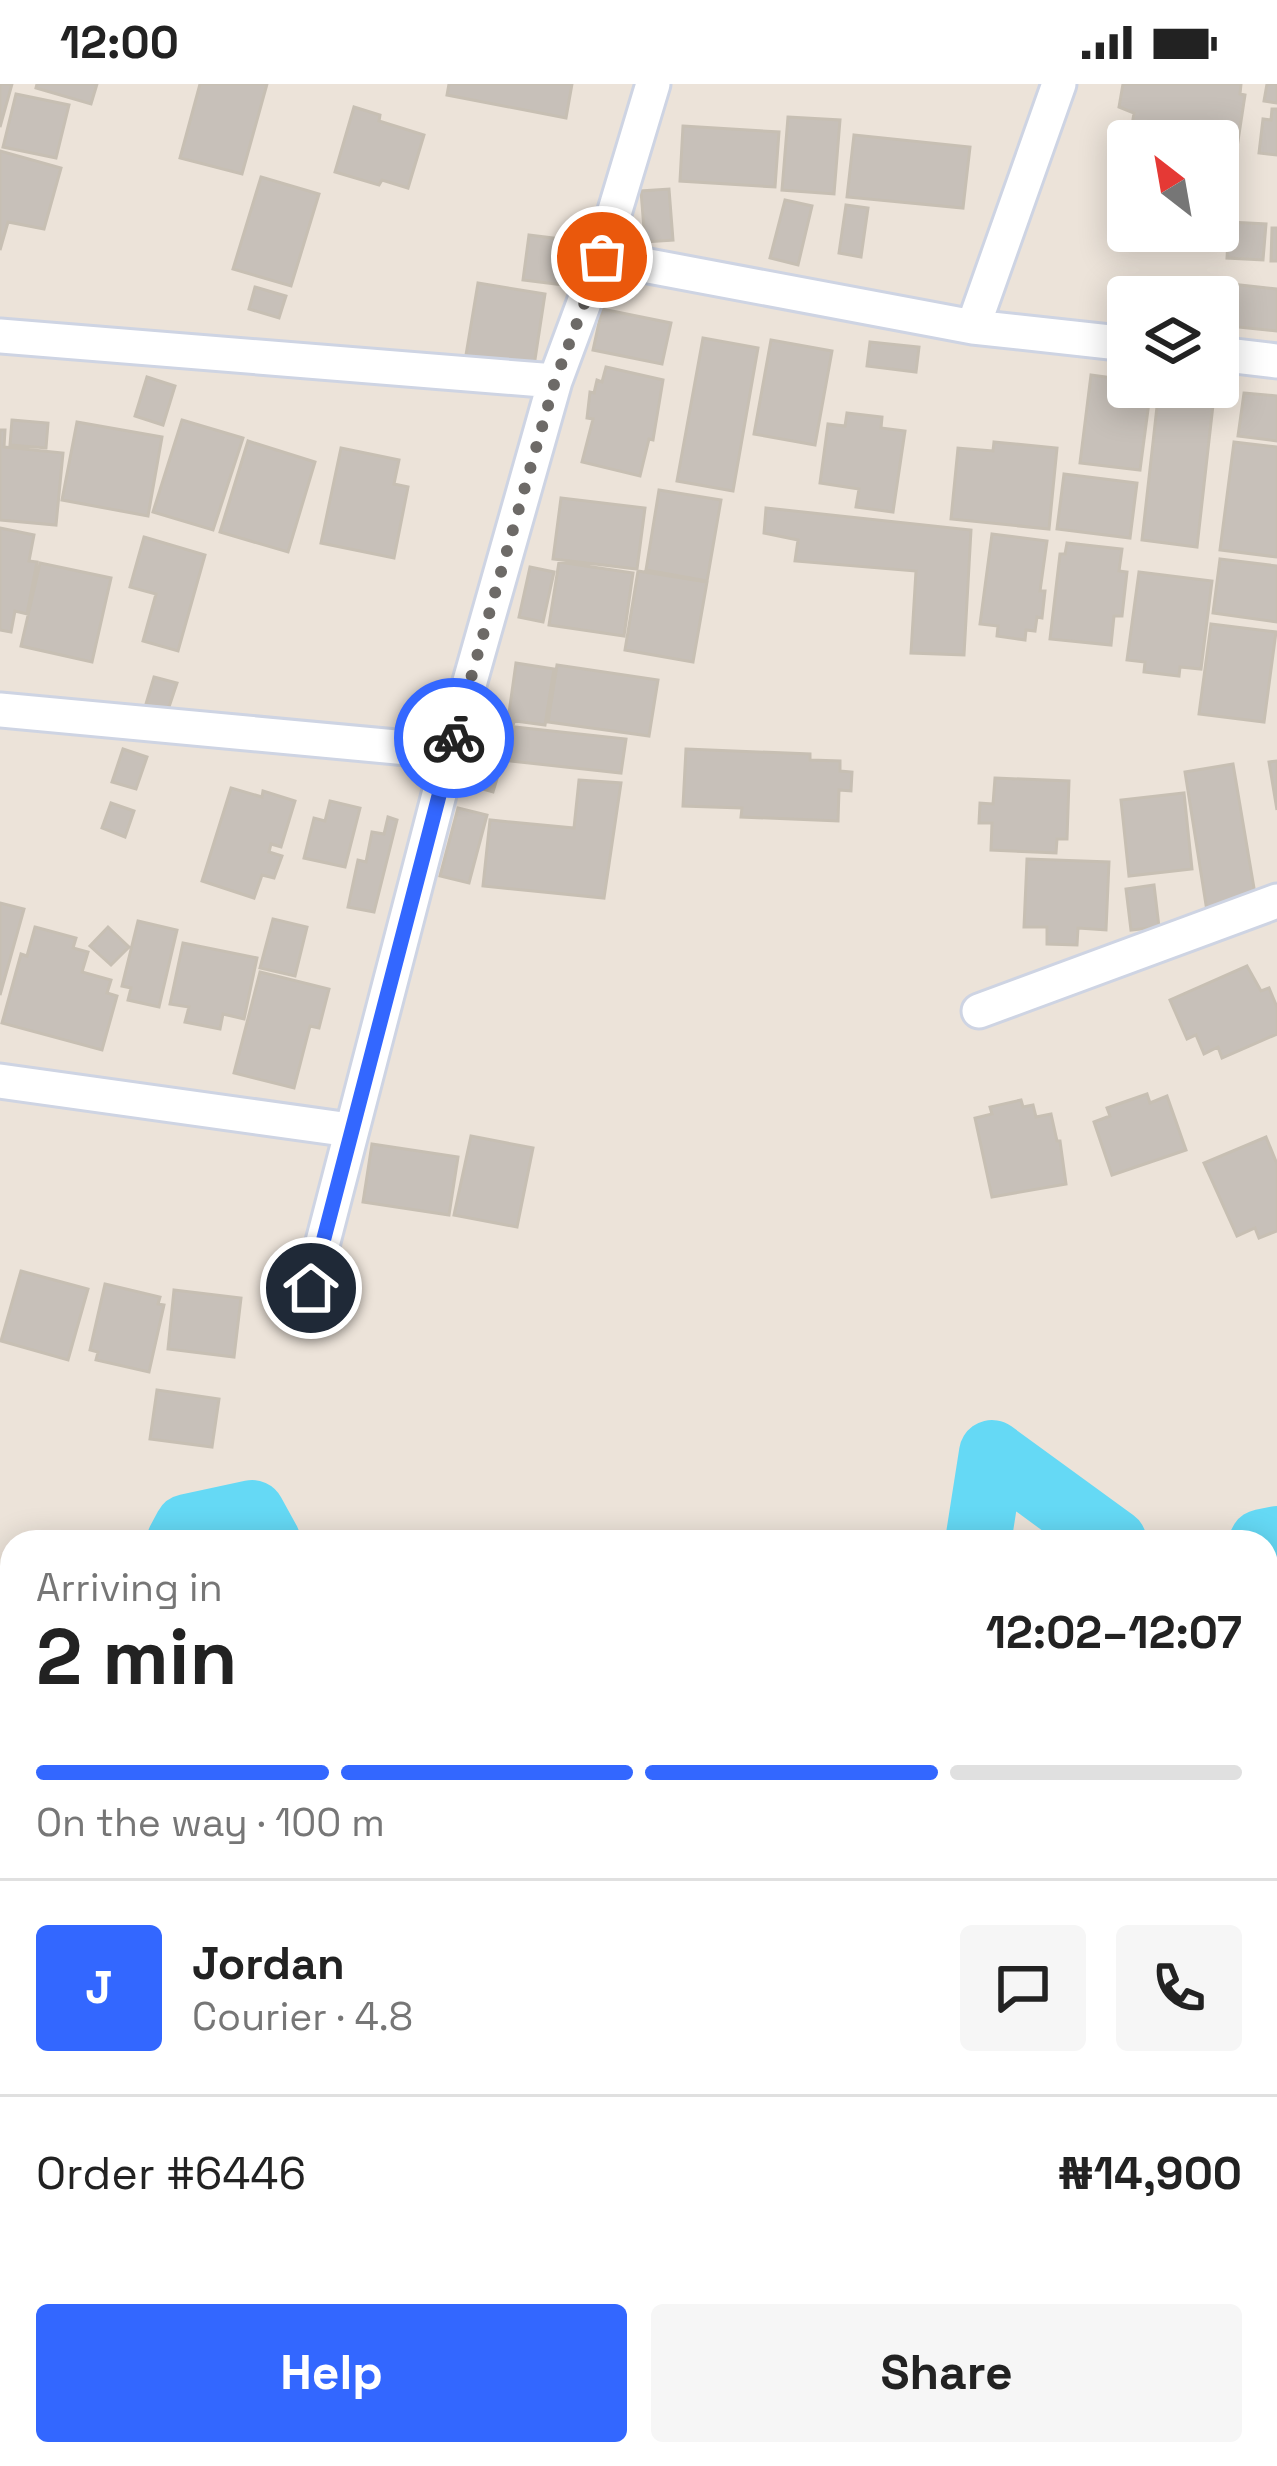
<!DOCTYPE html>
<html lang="en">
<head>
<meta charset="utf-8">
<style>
  :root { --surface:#fff; --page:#f6f6f6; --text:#222; --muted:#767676; --line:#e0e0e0; --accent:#3367ff }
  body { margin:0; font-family:"Space Grotesk",sans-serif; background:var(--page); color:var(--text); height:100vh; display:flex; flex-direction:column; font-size:45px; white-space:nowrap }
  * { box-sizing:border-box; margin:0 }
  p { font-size:39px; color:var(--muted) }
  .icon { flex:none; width:66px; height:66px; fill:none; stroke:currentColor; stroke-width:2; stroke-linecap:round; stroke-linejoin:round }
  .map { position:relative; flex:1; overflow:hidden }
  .details { position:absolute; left:0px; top:1446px; width:1278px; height:936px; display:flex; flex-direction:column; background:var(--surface); border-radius:36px 36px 0 0; box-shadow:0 6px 30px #0003 }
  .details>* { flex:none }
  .needle { width:78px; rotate:329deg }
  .buttons { position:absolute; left:1107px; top:36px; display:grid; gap:24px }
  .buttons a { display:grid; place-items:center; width:132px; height:132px; border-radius:12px; background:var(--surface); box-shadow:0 6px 30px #0003; font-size:60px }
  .pin { position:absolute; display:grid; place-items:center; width:102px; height:102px; color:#fff; margin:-51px; border:6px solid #fff; border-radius:50%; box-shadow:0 3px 12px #0007 }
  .courier { position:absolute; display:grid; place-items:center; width:120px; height:120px; margin:-60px; border:9px solid #3367ff; border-radius:50%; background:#fff; color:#222; box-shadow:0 3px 15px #0007 }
  .overview em { font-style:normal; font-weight:700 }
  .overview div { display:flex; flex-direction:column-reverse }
  .overview { display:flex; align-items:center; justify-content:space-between; height:204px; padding:0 36px }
  h1 { font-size:78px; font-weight:700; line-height:90px }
  .bar { display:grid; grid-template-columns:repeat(4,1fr); gap:18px 12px; align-content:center; height:144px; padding:0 36px }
  .bar i { height:15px; border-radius:9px; background:var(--line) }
  .bar .active { background:var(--accent) }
  .bar p { grid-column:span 4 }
  .line { display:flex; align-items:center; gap:30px; padding:0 36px; border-top:3px solid var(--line) }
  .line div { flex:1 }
  .round { display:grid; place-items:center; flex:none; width:126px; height:126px; border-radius:12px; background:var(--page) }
  .primary-button { display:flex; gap:24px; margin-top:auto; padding:24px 36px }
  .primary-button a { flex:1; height:138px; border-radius:12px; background:var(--accent); color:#fff; font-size:48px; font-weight:700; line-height:138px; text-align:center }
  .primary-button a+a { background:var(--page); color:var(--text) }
  .status { display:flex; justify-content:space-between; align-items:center; height:84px; padding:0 60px; background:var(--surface); direction:ltr }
  .status svg { height:33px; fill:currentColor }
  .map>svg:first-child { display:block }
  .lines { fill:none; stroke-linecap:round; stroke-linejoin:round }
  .river { stroke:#65d9f5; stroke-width:66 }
  .building { fill:#c7c0b9; stroke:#c7bfb3; stroke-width:3 }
  .minor-casing { stroke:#ced4e3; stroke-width:39 }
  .minor { stroke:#fff; stroke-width:33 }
  .done { stroke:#6d6a67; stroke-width:12; stroke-dasharray:0 21.6 }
  .route { stroke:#3367ff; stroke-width:15 }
</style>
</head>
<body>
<div class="status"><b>12:00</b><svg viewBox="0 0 49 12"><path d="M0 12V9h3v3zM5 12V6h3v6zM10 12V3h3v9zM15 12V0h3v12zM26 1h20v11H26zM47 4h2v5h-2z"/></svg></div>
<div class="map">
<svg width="1277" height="2382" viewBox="0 0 1277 2382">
  <rect width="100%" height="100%" fill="#ece3d9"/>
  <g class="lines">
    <path class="river" d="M 179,1458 L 187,1443 L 252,1429 L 268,1458
      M 978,1458 L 992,1369 L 1114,1458
      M 1262,1458 L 1277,1455
      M 0,1718 L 12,1717"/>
  </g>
  <path class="building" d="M 0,0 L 12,0 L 0,43 Z
    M 37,0 L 97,0 L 91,20 L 36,4 Z
    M 200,0 L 267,0 L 242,90 L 180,74 Z
    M 449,0 L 572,0 L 566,34 L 447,11 Z
    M 1123,0 L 1241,0 L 1240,10 L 1245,11 L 1236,70 L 1218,67 L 1218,57 L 1130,54 L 1134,29 L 1119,23 Z
    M 1267,0 L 1277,0 L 1277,19 L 1264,17 Z
    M 16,10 L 69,21 L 56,74 L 3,63 Z
    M 354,23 L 380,31 L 379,37 L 424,51 L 408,104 L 382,96 L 379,101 L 335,88 Z
    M 1272,25 L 1277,25 L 1277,71 L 1259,69 L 1263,35 L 1271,36 Z
    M 788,33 L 840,36 L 834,110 L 782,106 Z
    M 683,42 L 779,48 L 775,103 L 680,97 Z
    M 854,51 L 970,63 L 963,124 L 847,113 Z
    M 1113,62 L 1128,64 L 1128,112 L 1109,111 Z
    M 0,67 L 61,84 L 44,145 L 8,138 L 0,166 Z
    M 261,93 L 319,110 L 291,202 L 233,185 Z
    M 669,105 L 673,156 L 645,158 L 641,107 Z
    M 785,116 L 812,122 L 798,181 L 770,174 Z
    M 846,121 L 868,124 L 861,173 L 839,169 Z
    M 1229,138 L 1266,140 L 1263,176 L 1227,174 Z
    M 1272,144 L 1277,144 L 1277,177 L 1271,177 Z
    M 529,151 L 570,156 L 564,201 L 523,196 Z
    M 1177,194 L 1277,205 L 1277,247 L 1218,241 L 1218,213 L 1175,213 Z
    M 478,199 L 545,210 L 534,282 L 466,271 Z
    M 255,203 L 286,212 L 279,234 L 249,225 Z
    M 602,225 L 671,239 L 662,280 L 593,266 Z
    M 703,254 L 758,264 L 733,407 L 677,397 Z
    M 771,256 L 832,267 L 815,361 L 754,350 Z
    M 870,258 L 919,263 L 916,288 L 867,282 Z
    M 606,283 L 663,296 L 653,356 L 649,355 L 640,392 L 582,378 L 593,335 L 587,334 L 590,308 L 594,309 L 597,296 L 602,298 Z
    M 1091,291 L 1128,296 L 1128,303 L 1151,303 L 1140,386 L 1080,379 Z
    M 147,293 L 175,302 L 163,341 L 135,332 Z
    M 1244,309 L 1277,312 L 1277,357 L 1238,352 Z
    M 1158,314 L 1213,321 L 1197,463 L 1142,456 Z
    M 847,329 L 882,333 L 881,344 L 905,347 L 893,428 L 856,423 L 859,405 L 820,399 L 828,340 L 845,342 Z
    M 12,336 L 48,339 L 46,364 L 10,361 Z
    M 182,336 L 243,354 L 213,446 L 153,428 Z
    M 77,338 L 162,353 L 148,432 L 62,416 Z
    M 0,346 L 5,346 L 4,363 L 63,369 L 56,441 L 0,436 Z
    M 248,357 L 315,378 L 288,468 L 220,448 Z
    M 994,358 L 1057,364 L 1049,445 L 951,435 L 958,364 L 993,367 Z
    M 1234,358 L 1277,363 L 1277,473 L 1220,466 Z
    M 341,364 L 399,376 L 394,400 L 408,403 L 394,474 L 321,459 Z
    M 1064,390 L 1137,399 L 1130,454 L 1057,445 Z
    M 659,406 L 721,416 L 707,497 L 646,486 Z
    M 561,414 L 645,424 L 637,485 L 553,475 Z
    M 766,424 L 971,446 L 964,571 L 911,569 L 916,487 L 795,477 L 798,456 L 764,449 Z
    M 0,444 L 34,451 L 29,477 L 37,478 L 27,530 L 15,527 L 11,548 L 0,546 Z
    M 992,450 L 1047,457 L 1040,507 L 1045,507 L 1042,534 L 1037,533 L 1035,547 L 1026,546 L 1025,556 L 997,552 L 998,542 L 980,540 Z
    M 144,453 L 205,471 L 178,567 L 143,557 L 156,510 L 130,503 Z
    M 1067,459 L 1122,465 L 1119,487 L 1127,488 L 1122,532 L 1114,532 L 1111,561 L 1050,555 L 1060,470 L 1065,470 Z
    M 1220,475 L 1277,482 L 1277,538 L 1213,529 Z
    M 559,478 L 633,489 L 624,552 L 549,541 Z
    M 40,479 L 111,494 L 92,578 L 21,562 Z
    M 530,483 L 554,488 L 543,538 L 519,533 Z
    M 638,487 L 707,498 L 693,578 L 625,566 Z
    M 1139,488 L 1212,497 L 1201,585 L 1180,583 L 1179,592 L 1144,588 L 1145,578 L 1127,576 Z
    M 1211,540 L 1276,548 L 1264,638 L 1199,630 Z
    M 516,579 L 554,585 L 545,641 L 508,636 Z
    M 557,581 L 658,596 L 649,652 L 548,638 Z
    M 154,593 L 177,599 L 168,626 L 146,620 Z
    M 486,630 L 514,638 L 493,708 L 465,700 Z
    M 515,643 L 626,655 L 621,689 L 510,677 Z
    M 123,665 L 147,673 L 136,705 L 112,698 Z
    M 686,665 L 810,670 L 810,676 L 840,677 L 840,687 L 852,688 L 851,707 L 839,706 L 838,737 L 741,733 L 742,724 L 683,722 Z
    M 1277,677 L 1277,726 L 1269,678 Z
    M 1233,680 L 1255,810 L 1207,827 L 1185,688 Z
    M 995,694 L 1069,697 L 1067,755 L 1057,755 L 1056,769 L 991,766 L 992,739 L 979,739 L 980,719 L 993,720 Z
    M 579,696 L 621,699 L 604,814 L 483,802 L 490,736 L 574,744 Z
    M 231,704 L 262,713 L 263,707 L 295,717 L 281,763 L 271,760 L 269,768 L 282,772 L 274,794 L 262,791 L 254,814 L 202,797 Z
    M 1184,709 L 1192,785 L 1129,792 L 1121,716 Z
    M 330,717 L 360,724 L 345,783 L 304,774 L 314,734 L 325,737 Z
    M 111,719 L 134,727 L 125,753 L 102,744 Z
    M 458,724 L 487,731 L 469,799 L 440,792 Z
    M 388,733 L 397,736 L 374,828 L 348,823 L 358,776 L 366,778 L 372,748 L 384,750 Z
    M 1027,775 L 1109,778 L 1106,846 L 1078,844 L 1077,861 L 1047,860 L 1047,843 L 1024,843 Z
    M 1154,801 L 1159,843 L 1131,846 L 1126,805 Z
    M 0,819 L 24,825 L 0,911 Z
    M 273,835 L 307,843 L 295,892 L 260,884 Z
    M 138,837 L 177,846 L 159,923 L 128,916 L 131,904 L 122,902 Z
    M 35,843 L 76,854 L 73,864 L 88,868 L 82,888 L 111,896 L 107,909 L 117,912 L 102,966 L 2,939 L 21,870 L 27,872 Z
    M 108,843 L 129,863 L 111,881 L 90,862 Z
    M 183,859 L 257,874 L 244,935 L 223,930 L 220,945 L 185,938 L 189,923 L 170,920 Z
    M 1247,882 L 1261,907 L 1269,904 L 1277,923 L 1277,950 L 1222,974 L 1218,963 L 1204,970 L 1196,951 L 1187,955 L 1170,916 Z
    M 260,888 L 329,905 L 319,944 L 310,942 L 294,1004 L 234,989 Z
    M 1147,1010 L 1150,1019 L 1167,1012 L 1186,1066 L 1112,1091 L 1094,1038 L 1110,1032 L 1107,1024 Z
    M 1021,1016 L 1023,1023 L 1033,1021 L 1036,1033 L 1051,1030 L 1057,1057 L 1060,1057 L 1066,1100 L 992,1113 L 975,1034 L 992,1030 L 990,1023 Z
    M 471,1052 L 533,1064 L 517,1143 L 454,1131 Z
    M 1266,1053 L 1277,1080 L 1277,1147 L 1259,1154 L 1255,1144 L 1237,1152 L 1204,1079 Z
    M 372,1060 L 458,1073 L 449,1131 L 363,1118 Z
    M 21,1187 L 88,1205 L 68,1276 L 1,1257 Z
    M 105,1200 L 160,1213 L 158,1220 L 164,1221 L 149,1288 L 96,1276 L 98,1268 L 90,1266 Z
    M 174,1206 L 241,1214 L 234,1273 L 168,1265 Z
    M 157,1306 L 219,1315 L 212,1363 L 150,1355 Z"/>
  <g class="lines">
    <defs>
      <path id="minor" d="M 601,173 L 973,243 L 1128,260
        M 973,243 L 1059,0
        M 0,252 L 555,297
        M 1218,270 L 1277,277
        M 0,626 L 450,668
        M 979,927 L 1277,817
        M 0,997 L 350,1046
        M 311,1204 L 450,668 L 555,297 L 601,173 L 653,0"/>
    </defs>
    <use href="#minor" class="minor-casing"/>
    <use href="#minor" class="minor"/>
  </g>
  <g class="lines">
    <path class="done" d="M 454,654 L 555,297 L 602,173"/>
    <path class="route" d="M 311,1204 L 454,654"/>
  </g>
</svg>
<div class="buttons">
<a><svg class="needle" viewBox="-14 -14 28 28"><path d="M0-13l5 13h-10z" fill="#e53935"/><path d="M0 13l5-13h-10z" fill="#767676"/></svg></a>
<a><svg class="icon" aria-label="layers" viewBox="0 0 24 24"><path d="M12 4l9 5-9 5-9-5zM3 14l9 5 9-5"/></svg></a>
</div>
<div class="pin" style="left:602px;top:173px;background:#ea580c"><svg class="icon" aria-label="bag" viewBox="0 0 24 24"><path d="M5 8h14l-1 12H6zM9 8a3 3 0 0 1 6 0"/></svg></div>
<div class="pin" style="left:311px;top:1204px;background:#1f2937"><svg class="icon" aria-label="home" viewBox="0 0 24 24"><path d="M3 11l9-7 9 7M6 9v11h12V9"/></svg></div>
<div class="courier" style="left:454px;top:654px"><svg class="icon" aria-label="bike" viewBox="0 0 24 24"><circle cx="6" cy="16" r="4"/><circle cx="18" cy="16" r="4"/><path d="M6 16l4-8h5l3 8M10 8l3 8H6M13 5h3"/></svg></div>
<section class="details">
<div class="overview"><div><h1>2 min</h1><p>Arriving in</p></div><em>12:02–12:07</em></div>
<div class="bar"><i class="active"></i><i class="active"></i><i class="active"></i><i></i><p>On the way · 100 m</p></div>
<div class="line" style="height:216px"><b class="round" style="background:var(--accent);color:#fff">J</b><div><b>Jordan</b><p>Courier · 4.8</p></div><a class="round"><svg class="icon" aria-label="chat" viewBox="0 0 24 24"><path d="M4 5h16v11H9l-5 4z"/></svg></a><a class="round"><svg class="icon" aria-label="phone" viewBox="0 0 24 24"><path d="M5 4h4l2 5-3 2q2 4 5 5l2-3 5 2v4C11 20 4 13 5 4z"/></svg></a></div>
<div class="line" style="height:156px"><div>Order #6446</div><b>₦14,900</b></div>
<div class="primary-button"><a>Help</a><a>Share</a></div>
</section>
</div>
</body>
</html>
